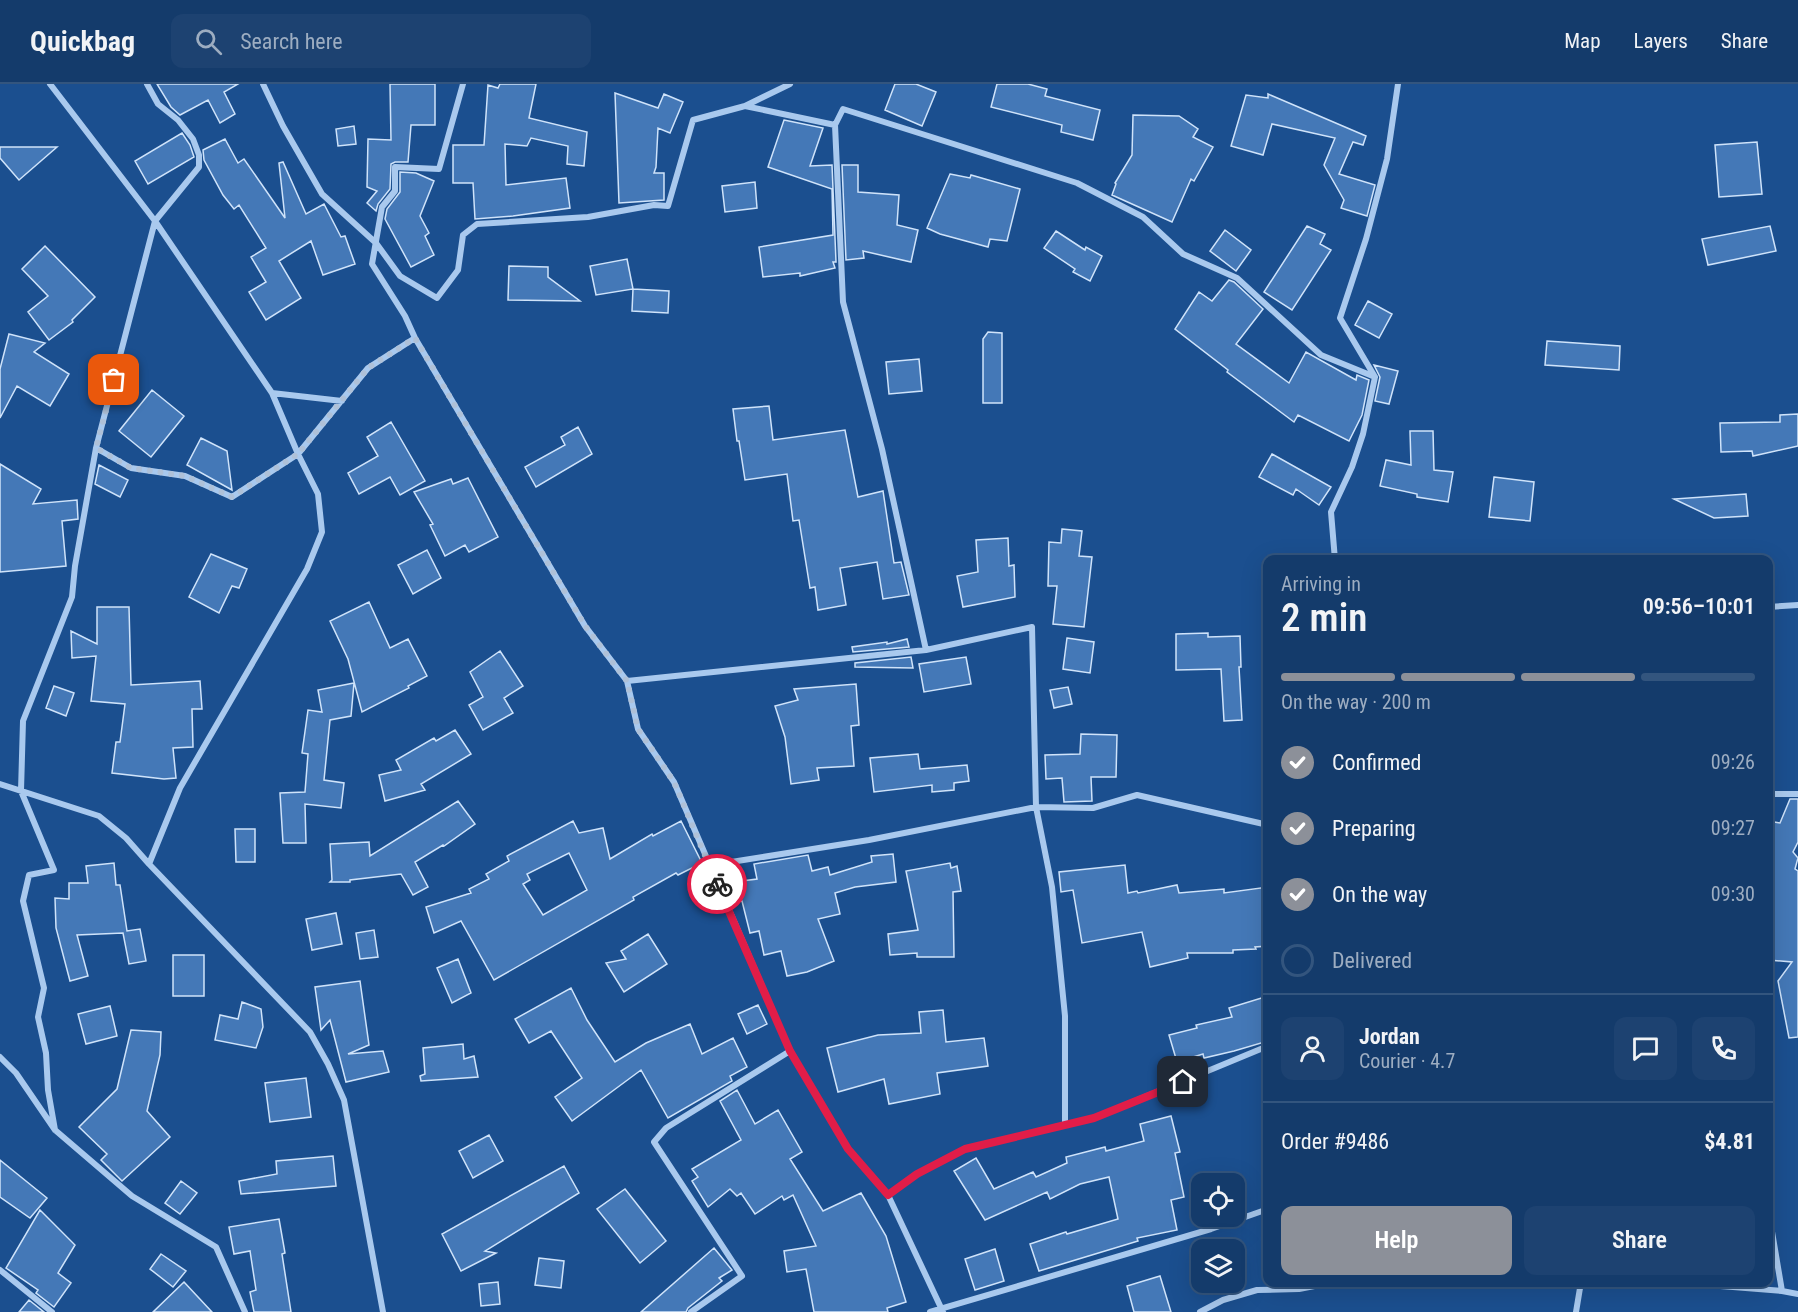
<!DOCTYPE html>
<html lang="en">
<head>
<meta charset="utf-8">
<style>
  :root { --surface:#143b6b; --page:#1d4271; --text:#f1f3f6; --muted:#9dadc1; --line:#33557e; --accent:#8c9099 }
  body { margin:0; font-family:"Roboto Condensed",sans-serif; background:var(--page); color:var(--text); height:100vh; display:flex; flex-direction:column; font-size:22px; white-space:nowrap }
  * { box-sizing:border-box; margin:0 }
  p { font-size:20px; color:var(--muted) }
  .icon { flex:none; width:33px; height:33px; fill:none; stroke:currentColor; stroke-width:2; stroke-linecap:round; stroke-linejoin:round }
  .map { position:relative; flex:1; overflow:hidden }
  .details { position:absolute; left:1263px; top:471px; width:510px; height:732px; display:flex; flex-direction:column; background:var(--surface); border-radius:12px; box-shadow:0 6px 24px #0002,0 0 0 2px var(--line) }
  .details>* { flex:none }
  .controls { position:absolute; left:1191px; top:1089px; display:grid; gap:12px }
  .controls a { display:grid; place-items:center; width:54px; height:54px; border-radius:12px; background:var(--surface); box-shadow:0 6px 24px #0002,0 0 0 2px var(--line); font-size:30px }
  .pin { position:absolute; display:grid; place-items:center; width:51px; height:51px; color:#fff; margin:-26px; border-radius:12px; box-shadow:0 3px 9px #0006 }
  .courier { position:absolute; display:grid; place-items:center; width:60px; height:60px; margin:-30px; border:4px solid #e11d48; border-radius:50%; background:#fff; color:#222; box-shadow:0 2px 8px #0007 }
  .head em { font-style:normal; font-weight:600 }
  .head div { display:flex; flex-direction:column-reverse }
  .head { display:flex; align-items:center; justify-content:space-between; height:102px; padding:0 18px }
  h1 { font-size:39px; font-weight:600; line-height:45px }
  .bar { display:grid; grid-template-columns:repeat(4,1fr); gap:9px 6px; align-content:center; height:72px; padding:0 18px }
  .bar i { height:8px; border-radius:4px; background:var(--line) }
  .bar .on { background:var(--accent) }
  .bar p { grid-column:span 4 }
  .line { display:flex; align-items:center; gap:15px; padding:0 18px; border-top:2px solid var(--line) }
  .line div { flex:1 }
  .round { display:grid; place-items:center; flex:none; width:63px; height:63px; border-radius:12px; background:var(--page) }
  ol { padding:0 18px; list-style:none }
  li { display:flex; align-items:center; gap:18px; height:66px }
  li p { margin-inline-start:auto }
  li .icon { padding:6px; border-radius:50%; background:var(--accent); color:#fff; stroke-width:4 }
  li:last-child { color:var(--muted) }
  li i { width:33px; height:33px; border:3px solid var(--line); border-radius:50% }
  .cta { display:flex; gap:12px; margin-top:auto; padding:12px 18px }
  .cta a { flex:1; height:69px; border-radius:12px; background:var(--accent); color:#fff; font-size:24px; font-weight:600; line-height:69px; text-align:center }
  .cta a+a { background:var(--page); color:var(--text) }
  header { display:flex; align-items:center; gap:36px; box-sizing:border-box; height:84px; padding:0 30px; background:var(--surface); border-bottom:2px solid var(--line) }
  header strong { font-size:28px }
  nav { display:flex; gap:33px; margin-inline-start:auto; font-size:21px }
  .search { width:420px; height:54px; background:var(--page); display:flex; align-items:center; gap:15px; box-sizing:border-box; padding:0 21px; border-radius:12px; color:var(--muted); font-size:22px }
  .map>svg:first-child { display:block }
  .building { fill:#4478b7; stroke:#cfe3fa; stroke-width:1.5; fill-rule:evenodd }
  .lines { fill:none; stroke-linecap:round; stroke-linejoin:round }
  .street { stroke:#a9c9ee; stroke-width:6 }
  .done { stroke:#afc1d8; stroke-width:6; stroke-dasharray:0 10.8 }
  .route { stroke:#e11d48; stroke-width:8 }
</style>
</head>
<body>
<header>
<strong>Quickbag</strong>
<div class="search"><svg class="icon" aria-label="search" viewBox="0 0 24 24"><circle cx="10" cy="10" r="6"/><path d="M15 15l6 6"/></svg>Search here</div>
<nav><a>Map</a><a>Layers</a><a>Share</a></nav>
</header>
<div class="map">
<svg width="1798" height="1228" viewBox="0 0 1798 1228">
  <rect width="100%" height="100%" fill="#1b4f8f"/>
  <path class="building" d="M 157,0 L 238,0 L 224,8 L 235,30 L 220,39 L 208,16 L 180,31 L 171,23 Z
    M 390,0 L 435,0 L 435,41 L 411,41 L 408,78 L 395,78 L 391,80 L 390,105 L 378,120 L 376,127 L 367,119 L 377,107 L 367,103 L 368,55 L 391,56 Z
    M 500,0 L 536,0 L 529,34 L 587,48 L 584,82 L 567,80 L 568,62 L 531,54 L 527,62 L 505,60 L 506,101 L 566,94 L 570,124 L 513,132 L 475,135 L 473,99 L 453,99 L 453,61 L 484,61 L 488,1 L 498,4 Z
    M 895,0 L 916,0 L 936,8 L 922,42 L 885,26 Z
    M 997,0 L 1028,0 L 1047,5 L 1045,12 L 1100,26 L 1093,56 L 1061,48 L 1062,41 L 991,23 Z
    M 615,9 L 658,24 L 664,10 L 683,18 L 670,49 L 658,44 L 656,83 L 654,89 L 664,89 L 664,116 L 619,119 Z
    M 1268,10 L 1366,52 L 1363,61 L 1353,58 L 1339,90 L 1375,101 L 1367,132 L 1341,124 L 1344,116 L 1324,81 L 1335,54 L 1272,40 L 1263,71 L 1231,62 L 1246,11 L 1268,14 Z
    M 1133,31 L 1179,32 L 1198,45 L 1193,53 L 1213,63 L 1194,97 L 1191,95 L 1172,138 L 1112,111 L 1116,100 L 1115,99 L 1132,71 Z
    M 784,36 L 823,44 L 810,82 L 832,81 L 836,178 L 833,178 L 835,184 L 800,192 L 800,189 L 763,193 L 759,163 L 833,151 L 832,105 L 768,83 Z
    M 354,42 L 356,60 L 338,62 L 336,45 Z
    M 182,49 L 190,61 L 194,73 L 148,100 L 135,77 Z
    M 225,55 L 238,79 L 244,75 L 285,134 L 279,79 L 283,78 L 306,130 L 324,120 L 341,153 L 345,152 L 355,180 L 323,191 L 311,157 L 279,177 L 301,214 L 266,236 L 249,208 L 266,198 L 251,173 L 266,164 L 239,121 L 234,125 L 223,111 L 204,76 L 203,66 Z
    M 1757,58 L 1762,110 L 1719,113 L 1715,61 Z
    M 0,63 L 57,63 L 19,96 L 0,74 Z
    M 842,81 L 858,81 L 858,108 L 899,111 L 897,141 L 918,146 L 911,178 L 863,167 L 864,174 L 846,176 Z
    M 400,88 L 416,89 L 434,97 L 420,132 L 429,149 L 425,152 L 434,171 L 411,183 L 385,135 L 387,125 L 400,108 Z
    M 950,90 L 970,94 L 971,91 L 1020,105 L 1007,157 L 990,155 L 988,163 L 940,150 L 927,144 Z
    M 755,98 L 757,124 L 725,128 L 722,102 Z
    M 1307,142 L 1325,150 L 1320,160 L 1331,166 L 1292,226 L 1264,208 Z
    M 1770,142 L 1776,167 L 1708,181 L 1702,155 Z
    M 1225,146 L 1251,166 L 1236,187 L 1210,167 Z
    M 1056,147 L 1085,166 L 1086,163 L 1102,172 L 1090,197 L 1073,188 L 1075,185 L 1044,164 Z
    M 45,162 L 95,213 L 72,236 L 73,238 L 49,256 L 28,228 L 48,212 L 22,185 Z
    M 627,175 L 633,205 L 596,211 L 590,182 Z
    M 509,182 L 548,183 L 548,193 L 580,217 L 508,216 Z
    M 1229,196 L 1234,198 L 1263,225 L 1236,260 L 1289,299 L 1306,268 L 1356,296 L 1357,291 L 1369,296 L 1362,331 L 1349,357 L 1298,331 L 1294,338 L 1227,288 L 1228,286 L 1175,245 L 1199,208 L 1212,217 Z
    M 633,205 L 669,207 L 668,229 L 632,227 Z
    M 1368,217 L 1392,230 L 1379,254 L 1355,241 Z
    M 988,248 L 1002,249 L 1002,319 L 983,319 L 983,255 Z
    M 9,250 L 45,259 L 34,268 L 69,290 L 50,322 L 17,302 L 0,334 L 0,285 Z
    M 1547,257 L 1620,262 L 1619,286 L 1545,281 Z
    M 919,275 L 922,307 L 889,310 L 886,278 Z
    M 1374,281 L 1398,287 L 1389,320 L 1375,317 L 1380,293 Z
    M 152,306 L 184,332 L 151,373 L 119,347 Z
    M 769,322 L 773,356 L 845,346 L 858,413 L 883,407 L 894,479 L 901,478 L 909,511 L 883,515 L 877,478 L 840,484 L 846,521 L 818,526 L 815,503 L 810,504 L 799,436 L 793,437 L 787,390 L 745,396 L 739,357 L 737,357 L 733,325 Z
    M 1798,330 L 1798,362 L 1753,372 L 1752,367 L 1721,368 L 1720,339 L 1780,338 L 1780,331 Z
    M 391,338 L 425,397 L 400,411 L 390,393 L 359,410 L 348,389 L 378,372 L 367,353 Z
    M 578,343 L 592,370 L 536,403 L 525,383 L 565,361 L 561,353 Z
    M 1410,347 L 1433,347 L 1434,386 L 1453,388 L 1448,418 L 1417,413 L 1417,410 L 1380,402 L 1386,376 L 1411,381 Z
    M 201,354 L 227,367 L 232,406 L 187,381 Z
    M 1272,370 L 1331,403 L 1319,421 L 1296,405 L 1293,411 L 1259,393 Z
    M 0,380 L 41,405 L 33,420 L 77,416 L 78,435 L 62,437 L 66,482 L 0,488 Z
    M 99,381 L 128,396 L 120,413 L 95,400 Z
    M 1494,393 L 1534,398 L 1530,437 L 1489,433 Z
    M 468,394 L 498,453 L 469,468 L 465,461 L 445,472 L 430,441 L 433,440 L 414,408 L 451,395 L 453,400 Z
    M 1746,410 L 1748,432 L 1714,434 L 1674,415 Z
    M 1062,445 L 1082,447 L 1079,472 L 1092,473 L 1084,543 L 1053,540 L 1057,502 L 1048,502 L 1049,458 L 1061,459 Z
    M 1008,454 L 1009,482 L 1014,481 L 1015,513 L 963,523 L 957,492 L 978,488 L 976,456 Z
    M 427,466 L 441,494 L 413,510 L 398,481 Z
    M 211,470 L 247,485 L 239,504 L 232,502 L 219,529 L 189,513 Z
    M 369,518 L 390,564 L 408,555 L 427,592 L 408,602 L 409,604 L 362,628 L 348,575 L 330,537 Z
    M 97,523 L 129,523 L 131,601 L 200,597 L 202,625 L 192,625 L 193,663 L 173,664 L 176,694 L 164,695 L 112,689 L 116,658 L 120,658 L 125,620 L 91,617 L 96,572 L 72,574 L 71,547 L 97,560 Z
    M 1208,549 L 1208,553 L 1240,552 L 1241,583 L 1239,583 L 1242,636 L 1224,637 L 1221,585 L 1176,586 L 1176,550 Z
    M 1067,554 L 1094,558 L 1090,589 L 1063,585 Z
    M 907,555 L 909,563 L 853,568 L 852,563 L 887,558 L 887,560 Z
    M 500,567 L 523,602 L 504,614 L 513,629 L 483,646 L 469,621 L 483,613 L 470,588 Z
    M 911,573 L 913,584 L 855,583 L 855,579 Z
    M 966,573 L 971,600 L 924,608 L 919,580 Z
    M 354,599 L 351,632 L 330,636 L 324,696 L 344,699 L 341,724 L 305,720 L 306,759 L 283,759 L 280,709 L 305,708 L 308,670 L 302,669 L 308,626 L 322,628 L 318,606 Z
    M 856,600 L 859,641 L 851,642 L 854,682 L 817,684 L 819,696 L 791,700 L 785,653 L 775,622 L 798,616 L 794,605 Z
    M 54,602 L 74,609 L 66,632 L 46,624 Z
    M 1068,603 L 1072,620 L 1054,624 L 1050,606 Z
    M 455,646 L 471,670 L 421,700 L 425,706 L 385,717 L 379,691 L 401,686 L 396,676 L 434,654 L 436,657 Z
    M 1081,650 L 1117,651 L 1116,693 L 1091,693 L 1092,717 L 1064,718 L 1062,694 L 1046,695 L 1045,671 L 1080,670 Z
    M 918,670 L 920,685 L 967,681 L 969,697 L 954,699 L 954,706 L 932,708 L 932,701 L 874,708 L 870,674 Z
    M 1790,715 L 1798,715 L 1798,758 L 1793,768 L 1798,774 L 1795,785 L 1798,787 L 1798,953 L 1789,954 L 1778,897 L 1792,878 L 1768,876 L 1768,737 L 1780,739 Z
    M 458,717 L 475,740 L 444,762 L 443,761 L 415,778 L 428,803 L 413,811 L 401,790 L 350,796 L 350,798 L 330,798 L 332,796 L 330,760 L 369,758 L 370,772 Z
    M 573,737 L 579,749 L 603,744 L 610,775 L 652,750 L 653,752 L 681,737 L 702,779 L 678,791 L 676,789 L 633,813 L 634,816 L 494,896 L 461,837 L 434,849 L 426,823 L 471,809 L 469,805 L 489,795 L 486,790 L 509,777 L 507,772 ZM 569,769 L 587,806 L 543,831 L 523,800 L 530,796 L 527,790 Z
    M 235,745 L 255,745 L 255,778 L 236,778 Z
    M 893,770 L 896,798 L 855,803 L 835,809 L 840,830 L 818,835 L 834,877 L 807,888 L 787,892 L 781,867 L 764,871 L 759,847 L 750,849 L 742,817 L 734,818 L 734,798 L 757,795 L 754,780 L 808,771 L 812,787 L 828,783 L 830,791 L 872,778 L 871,772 Z
    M 114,779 L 116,801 L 120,801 L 127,847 L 140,845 L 146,877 L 129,880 L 123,849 L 77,851 L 88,892 L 70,897 L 56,844 L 55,814 L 69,815 L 69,799 L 88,799 L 86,782 Z
    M 950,779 L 951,784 L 957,782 L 961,807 L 953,808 L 954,873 L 917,873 L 917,869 L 890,871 L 888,850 L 918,846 L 906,787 Z
    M 1125,781 L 1128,809 L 1137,807 L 1138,809 L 1177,801 L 1179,809 L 1224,805 L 1224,809 L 1268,803 L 1268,862 L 1255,863 L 1256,865 L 1233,866 L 1233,869 L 1187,869 L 1188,874 L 1150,883 L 1142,848 L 1082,859 L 1073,806 L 1061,808 L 1059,788 Z
    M 336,829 L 342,860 L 312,866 L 306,835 Z
    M 374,846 L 378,873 L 360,875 L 356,849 Z
    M 648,850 L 667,880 L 624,908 L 606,879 L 626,875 L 621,867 Z
    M 173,871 L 204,871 L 204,912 L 173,912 Z
    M 458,875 L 471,909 L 452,919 L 437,884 Z
    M 360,897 L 369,961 L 348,970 L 383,967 L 389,988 L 346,998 L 330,936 L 321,946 L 315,903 Z
    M 571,904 L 587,936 L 615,978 L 646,959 L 690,940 L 702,970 L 733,954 L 747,983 L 730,992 L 732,997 L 668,1034 L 641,986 L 572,1037 L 555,1013 L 582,994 L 551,947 L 529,959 L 515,935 Z
    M 1268,912 L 1268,957 L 1234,967 L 1204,974 L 1203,970 L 1177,978 L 1169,951 L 1197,944 L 1196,941 L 1232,933 L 1229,924 Z
    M 242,918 L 261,925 L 263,943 L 256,964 L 215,956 L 220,931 L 238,935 Z
    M 758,921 L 767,940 L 747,950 L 738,930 Z
    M 110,922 L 117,952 L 86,960 L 78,930 Z
    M 943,926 L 946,958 L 984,954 L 988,982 L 937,989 L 940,1010 L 889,1020 L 884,995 L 838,1008 L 827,964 L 878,951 L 921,949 L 919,928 Z
    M 131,946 L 161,948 L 160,971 L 147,1027 L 170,1053 L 122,1097 L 101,1076 L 107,1070 L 79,1043 L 117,1005 Z
    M 463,960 L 464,975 L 474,972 L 478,993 L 421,997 L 420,992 L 425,990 L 423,964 Z
    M 306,994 L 311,1033 L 270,1038 L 265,999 Z
    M 737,1006 L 755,1040 L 778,1026 L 802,1068 L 790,1075 L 823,1127 L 861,1109 L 886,1152 L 906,1218 L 887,1224 L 888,1228 L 814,1228 L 806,1185 L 787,1188 L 784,1167 L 816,1162 L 793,1111 L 784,1116 L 782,1112 L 755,1130 L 741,1109 L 737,1112 L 730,1105 L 708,1123 L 692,1097 L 698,1093 L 692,1085 L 741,1056 L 720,1017 Z
    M 1171,1032 L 1180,1068 L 1175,1069 L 1184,1113 L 1171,1116 L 1177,1146 L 1137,1154 L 1138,1157 L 1039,1187 L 1030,1160 L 1066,1148 L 1067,1150 L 1118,1135 L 1109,1093 L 1080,1100 L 1050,1115 L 1047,1108 L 985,1136 L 954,1087 L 976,1074 L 994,1105 L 1033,1088 L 1036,1093 L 1067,1079 L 1066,1073 L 1105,1063 L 1106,1067 L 1144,1057 L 1140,1040 Z
    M 489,1051 L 503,1077 L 473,1094 L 459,1067 Z
    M 333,1072 L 336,1102 L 241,1110 L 239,1097 L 277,1090 L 276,1077 Z
    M 0,1076 L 47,1114 L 30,1134 L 0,1113 Z
    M 564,1082 L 579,1109 L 485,1167 L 496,1169 L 461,1187 L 442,1150 Z
    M 181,1097 L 197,1109 L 180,1130 L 165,1119 Z
    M 625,1105 L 666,1157 L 640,1179 L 597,1125 Z
    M 40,1126 L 75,1161 L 58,1189 L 71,1199 L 54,1223 L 36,1209 L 38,1206 L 6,1184 Z
    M 279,1135 L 285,1169 L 282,1170 L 291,1228 L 254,1228 L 250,1208 L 256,1206 L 250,1167 L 234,1170 L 229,1143 Z
    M 714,1164 L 732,1186 L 719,1194 L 722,1197 L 688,1224 L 686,1228 L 641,1228 Z
    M 995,1165 L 1004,1197 L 975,1206 L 965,1175 Z
    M 161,1170 L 186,1187 L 173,1203 L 150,1185 Z
    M 539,1174 L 564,1177 L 561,1204 L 535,1201 Z
    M 1160,1192 L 1171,1228 L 1134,1228 L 1127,1202 Z
    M 184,1198 L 212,1228 L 153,1228 Z
    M 498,1198 L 500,1220 L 481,1222 L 479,1200 Z
    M 29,1216 L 44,1228 L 19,1228 Z"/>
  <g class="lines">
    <path class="street" d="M 50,0 L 155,137 L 272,309 L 298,370 L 318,410 L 322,448 L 307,485 L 180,704 L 149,780
      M 263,0 L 283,42 L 322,110 L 376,159 L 400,192 L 437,214 L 458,186 L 463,151 L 477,140 L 588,133 L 654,121 L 668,122 L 693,36 L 745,22 L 790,0
      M 745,22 L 835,41 L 843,218 L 882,365 L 926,566 L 1032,543 L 1036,723 L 1093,724 L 1137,711 L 1268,741
      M 835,41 L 843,25 L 1077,99 L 1143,133 L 1183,170 L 1237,194 L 1321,271 L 1375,293
      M 415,254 L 585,542 L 627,597 L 638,645 L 674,698 L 790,967 L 848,1065 L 888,1111 L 943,1228
      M 272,309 L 342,317
      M 96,364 L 131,384 L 185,392 L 232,413 L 298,370 L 368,284 L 415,254 L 405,232 L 372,180 L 382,123 L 395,107 L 395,83 L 439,85 L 463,0
      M 1335,476 L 1331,428 L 1352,383 L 1363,350 L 1375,293 L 1340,234 L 1366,155 L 1387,75 L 1398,0
      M 1768,523 L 1798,521
      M 627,597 L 926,566
      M 0,700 L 99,732 L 126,754 L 149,780 L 310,948 L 328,980 L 344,1016 L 383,1228
      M 1768,710 L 1798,710
      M 711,787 L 725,779 L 869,756 L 1036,723 L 1052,803 L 1065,932 L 1065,1041
      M 0,973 L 16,989 L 55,1046 L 132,1112 L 216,1163 L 245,1228
      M 55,1046 L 48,1006 L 46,969 L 38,933 L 44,904 L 23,817 L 29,791 L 54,786 L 21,707 L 23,637 L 72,513 L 75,482 L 96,364 L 155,137 L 199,83 L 199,71 L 193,55 L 178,36 L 158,20 L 147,0
      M 888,1111 L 917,1090 L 965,1065 L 1094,1034 L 1268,962
      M 1768,1124 L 1782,1207
      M 0,1186 L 52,1228
      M 1670,1198 L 1782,1207 L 1798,1210
      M 691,1228 L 742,1192 L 654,1058 L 666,1044 L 790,967
      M 930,1228 L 1211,1145 L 1268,1125
      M 1200,1228 L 1223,1216 L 1257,1206 L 1299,1205 L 1335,1198
      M 1576,1228 L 1581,1198"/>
  </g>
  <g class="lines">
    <path class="done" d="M 114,296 L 96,364 L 131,384 L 185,392 L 232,413 L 298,370 L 368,284 L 415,254 L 585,542 L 627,597 L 638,645 L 674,698 L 717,800"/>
    <path class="route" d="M 717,800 L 790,967 L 848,1065 L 888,1111 L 917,1090 L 965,1065 L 1094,1034 L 1183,998"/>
  </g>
</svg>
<div class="controls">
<a><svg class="icon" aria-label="locate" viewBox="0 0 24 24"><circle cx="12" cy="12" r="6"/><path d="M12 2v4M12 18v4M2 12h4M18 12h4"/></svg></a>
<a><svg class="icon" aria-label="layers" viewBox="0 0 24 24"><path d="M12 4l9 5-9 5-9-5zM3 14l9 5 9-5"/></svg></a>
</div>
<div class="pin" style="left:114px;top:296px;background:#ea580c"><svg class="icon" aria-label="bag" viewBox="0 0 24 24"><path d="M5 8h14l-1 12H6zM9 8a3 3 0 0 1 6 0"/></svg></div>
<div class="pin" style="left:1183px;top:998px;background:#1f2937"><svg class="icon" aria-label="home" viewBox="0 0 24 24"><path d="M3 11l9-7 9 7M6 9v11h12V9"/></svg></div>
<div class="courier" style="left:717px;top:800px"><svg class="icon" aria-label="bike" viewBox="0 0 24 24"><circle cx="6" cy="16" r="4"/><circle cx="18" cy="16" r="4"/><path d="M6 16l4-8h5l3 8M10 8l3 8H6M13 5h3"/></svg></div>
<section class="details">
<div class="head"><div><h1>2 min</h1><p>Arriving in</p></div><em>09:56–10:01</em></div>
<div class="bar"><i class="on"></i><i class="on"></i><i class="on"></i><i></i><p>On the way · 200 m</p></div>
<ol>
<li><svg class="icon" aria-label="check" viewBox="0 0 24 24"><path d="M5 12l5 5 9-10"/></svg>Confirmed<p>09:26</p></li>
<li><svg class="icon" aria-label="check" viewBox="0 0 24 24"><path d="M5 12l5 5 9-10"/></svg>Preparing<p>09:27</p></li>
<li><svg class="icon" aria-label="check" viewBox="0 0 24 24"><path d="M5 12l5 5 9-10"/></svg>On the way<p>09:30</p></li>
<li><i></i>Delivered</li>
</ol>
<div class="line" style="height:108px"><a class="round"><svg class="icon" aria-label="person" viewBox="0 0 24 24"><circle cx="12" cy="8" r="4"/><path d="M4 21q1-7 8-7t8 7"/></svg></a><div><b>Jordan</b><p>Courier · 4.7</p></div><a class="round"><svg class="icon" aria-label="chat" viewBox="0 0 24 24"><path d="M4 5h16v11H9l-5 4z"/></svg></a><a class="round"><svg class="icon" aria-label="phone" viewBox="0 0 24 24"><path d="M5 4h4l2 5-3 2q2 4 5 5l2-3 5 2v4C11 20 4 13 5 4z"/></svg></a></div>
<div class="line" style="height:78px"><div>Order #9486</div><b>$4.81</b></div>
<div class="cta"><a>Help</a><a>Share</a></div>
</section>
</div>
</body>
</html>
